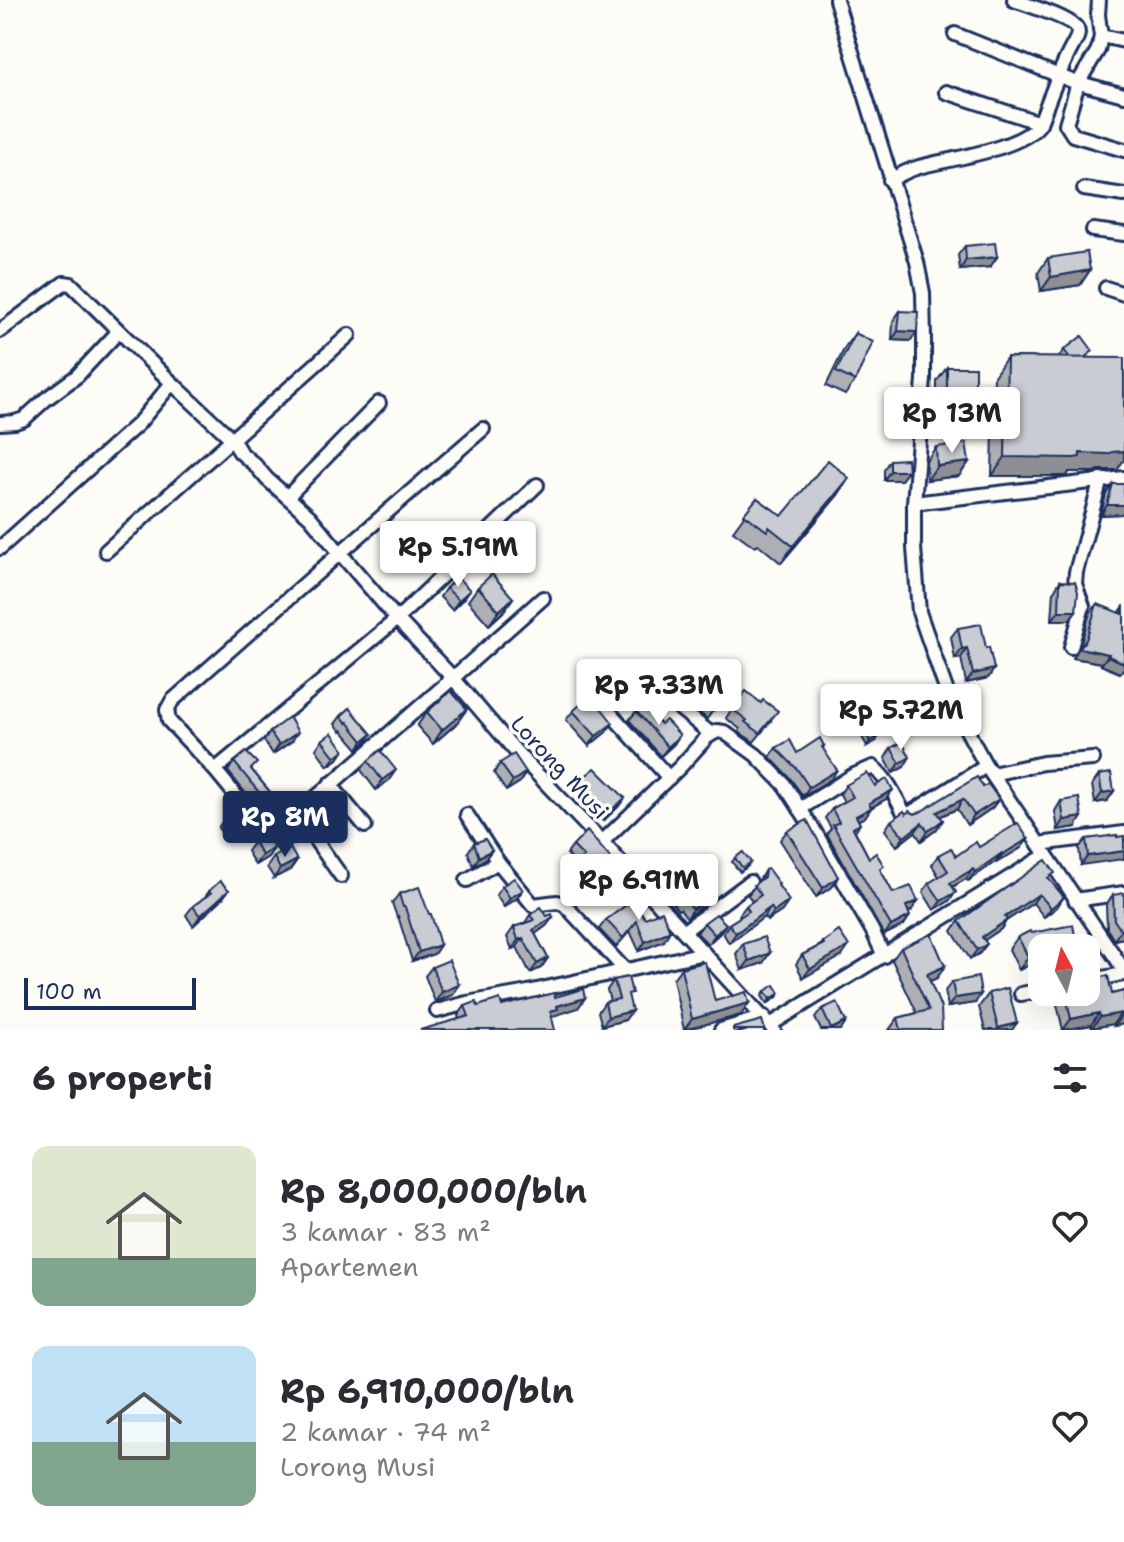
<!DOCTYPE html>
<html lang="id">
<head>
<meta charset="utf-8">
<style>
  body { margin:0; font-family:"Shantell Sans",sans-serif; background:#f7f7f7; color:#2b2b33; height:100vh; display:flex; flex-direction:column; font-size:30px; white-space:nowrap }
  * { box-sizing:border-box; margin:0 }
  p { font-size:26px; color:#7c7c81 }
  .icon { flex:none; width:44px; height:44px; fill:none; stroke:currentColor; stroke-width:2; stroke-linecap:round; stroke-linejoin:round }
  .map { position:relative; height:1030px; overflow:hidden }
  .details { display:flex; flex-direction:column; background:#fff; flex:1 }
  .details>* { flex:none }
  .needle { width:52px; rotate:353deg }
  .buttons { position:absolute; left:1028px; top:934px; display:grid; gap:16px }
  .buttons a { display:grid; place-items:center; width:72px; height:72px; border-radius:16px; background:#fff; box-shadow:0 8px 32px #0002; font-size:40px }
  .scale { position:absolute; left:24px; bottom:20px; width:172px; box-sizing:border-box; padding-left:8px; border:4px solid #1b2f5e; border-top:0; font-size:22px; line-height:28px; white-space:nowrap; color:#1b2f5e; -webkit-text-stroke:6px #fdfcf7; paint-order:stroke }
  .price { position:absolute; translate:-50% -68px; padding:0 18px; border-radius:8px; background:#fff; color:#222; font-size:26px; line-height:52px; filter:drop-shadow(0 2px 4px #0008) }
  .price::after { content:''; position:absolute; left:50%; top:48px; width:24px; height:18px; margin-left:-12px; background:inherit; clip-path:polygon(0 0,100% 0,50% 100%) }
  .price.selected { background:#1b2f5e; color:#fff }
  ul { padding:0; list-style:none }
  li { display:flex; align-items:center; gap:24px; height:200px; padding:0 32px }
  li span { display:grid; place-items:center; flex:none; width:224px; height:160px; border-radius:16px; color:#555 }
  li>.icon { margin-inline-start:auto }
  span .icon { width:96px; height:96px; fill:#fffc; stroke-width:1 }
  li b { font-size:34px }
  h2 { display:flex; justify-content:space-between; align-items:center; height:96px; padding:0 32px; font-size:34px }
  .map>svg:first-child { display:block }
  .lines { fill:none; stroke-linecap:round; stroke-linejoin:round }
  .street-casing { stroke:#1b2f5e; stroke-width:18 }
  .street { stroke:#fdfcf7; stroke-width:12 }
  .wall { fill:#adafb5; stroke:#1b2f5e; stroke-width:2 }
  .shaded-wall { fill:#8d8f94; stroke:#1b2f5e; stroke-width:2 }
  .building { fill:#c9ccd3; stroke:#1b2f5e; stroke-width:2 }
  .labels { text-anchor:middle; stroke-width:7; stroke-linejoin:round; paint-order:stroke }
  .street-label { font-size:22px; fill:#1b2f5e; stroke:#fdfcf7 }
</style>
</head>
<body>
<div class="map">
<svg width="1124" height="1030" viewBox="0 0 1124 1030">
  <rect width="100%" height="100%" fill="#fdfcf7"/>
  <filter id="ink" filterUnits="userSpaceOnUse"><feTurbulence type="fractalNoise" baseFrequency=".0125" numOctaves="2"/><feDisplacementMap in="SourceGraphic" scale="16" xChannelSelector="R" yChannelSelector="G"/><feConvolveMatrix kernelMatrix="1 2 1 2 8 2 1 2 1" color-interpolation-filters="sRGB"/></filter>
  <g filter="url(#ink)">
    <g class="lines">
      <g class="street-casing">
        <g id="street">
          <path d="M836 0 917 262 923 293 924 338V379L914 503V548L919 612 948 695 986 766 1124 970"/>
          <path d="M1099 0 1098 15 1101 36 1098 50 1078 83 1066 124 1073 135 1124 150"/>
          <path d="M955 34 1072 81 1124 95"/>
          <path d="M1101 36 1124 41"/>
          <path d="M946 92 1040 123"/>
          <path d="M890 180C899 175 909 170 919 167 948 159 1024 149 1040 123 1050 97 1059 71 1072 47 1075 41 1080 35 1077 29 1073 19 1025 4 1014 0"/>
          <path d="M1084 189 1124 195"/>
          <path d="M1093 230 1124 234"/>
          <path d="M1106 288 1124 294"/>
          <path d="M0 331 64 283 71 284 172 383"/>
          <path d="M0 423 15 422 24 419 46 399 77 376 118 332"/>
          <path d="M537 485 397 619 340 553 172 701 167 710 169 721 215 770 256 820H285L297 814 453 678 518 754 602 842 774 1030"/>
          <path d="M288 496 379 403"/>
          <path d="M914 503 1124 478"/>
          <path d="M0 548 138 424 172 383 232 439 240 452 255 465 267 479 310 517 340 553 483 429"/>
          <path d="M106 551 349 335"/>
          <path d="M1071 647 1083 606 1075 584 1076 572 1101 479"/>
          <path d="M594 695 669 778"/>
          <path d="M667 698 711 734"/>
          <path d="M215 770 397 619 453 678 543 598"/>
          <path d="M992 774 1043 763 1093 759"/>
          <path d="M330 784 365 826"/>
          <path d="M800 809 852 776 873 767C887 778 895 796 903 811L909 814 986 766"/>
          <path d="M297 814 341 876"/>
          <path d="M467 815 498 862 533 905 557 902 564 904 625 970"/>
          <path d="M602 842 680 767 707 737 717 731 724 732 756 755 784 784 815 832 872 930 884 956"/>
          <path d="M1039 844 1124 833"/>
          <path d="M467 880 498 862"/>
          <path d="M1075 900 1124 893"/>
          <path d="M684 931 750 882"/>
          <path d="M1086 981 1124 974"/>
          <path d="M1021 994 1042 990"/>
          <path d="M437 1011 467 1003 528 992 704 953"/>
          <path d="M770 1025 1046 855"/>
          <path d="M721 1030 764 1017"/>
        </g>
      </g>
      <use href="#street" class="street"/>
    </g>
    <g class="wall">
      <path d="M965 246 997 257 990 267 960 270 958 255Z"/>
      <path d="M1048 258 1090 270 1080 285 1041 291 1038 273Z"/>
      <path d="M900 311 917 332 910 341 892 340 893 321Z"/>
      <path d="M855 333V381L845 395 826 386 845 347Z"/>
      <path d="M1064 350 1088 358 1117 470H1099L1095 472H1069L1067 476H992L994 376 1007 357 1058 358Z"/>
      <path d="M947 367 965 432H937V381Z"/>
      <path d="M936 447 969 462 959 476 927 480 926 461Z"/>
      <path d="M890 460 908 471 901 480H884V469Z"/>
      <path d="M849 478 838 495 781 563 758 544 755 547 733 531 757 498 782 516Z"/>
      <path d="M1113 484 1124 505V511L1122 514 1101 515 1106 494Z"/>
      <path d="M1060 581 1069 620H1052L1054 591Z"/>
      <path d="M478 587 513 598 503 612 489 625 468 601Z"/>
      <path d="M446 588 463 599 452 610 440 597Z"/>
      <path d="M1097 604 1119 613 1124 606V668L1120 673 1101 665 1102 663 1073 658 1080 647 1090 613Z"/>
      <path d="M958 628 986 648 994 669 988 678 966 683 961 658 955 659 951 637Z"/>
      <path d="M713 685 707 693 719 702 707 719 683 699 689 690Z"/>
      <path d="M637 694 654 697 644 707 674 744 661 756 629 720 640 707 634 698Z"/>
      <path d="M350 708 366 742 358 749 342 730 341 731 335 724 341 716Z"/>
      <path d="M732 709 771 721 754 742 739 732 740 729 726 718Z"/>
      <path d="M573 711 606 732 589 746 566 720Z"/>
      <path d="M427 712 457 723 433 744 417 726Z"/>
      <path d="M270 732 292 741 273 754 264 741Z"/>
      <path d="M865 732 876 741 867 746 862 737Z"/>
      <path d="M322 740 344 750 338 759 328 766 316 749Z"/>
      <path d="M824 746 823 748 831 779 803 796 790 778 770 757 776 748 797 753Z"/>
      <path d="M891 748 904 767 893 773 885 758Z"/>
      <path d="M368 761 389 780 376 790 361 770Z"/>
      <path d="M234 762 252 770 275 798 268 808 264 811H260L228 771Z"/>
      <path d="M500 763 526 772 520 782 506 791 494 773Z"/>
      <path d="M1099 775 1114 791 1107 801 1095 803 1092 785Z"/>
      <path d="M579 781 625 798 618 807 603 821 573 791Z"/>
      <path d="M846 785 875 786 886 799 871 808 865 817 858 820 860 824 855 831 869 858 881 871 893 893 911 911 908 912 904 925 884 935 827 834 831 828 825 818 832 809 844 802 840 794Z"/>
      <path d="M983 787 999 799 992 808 967 825 957 809 940 816 943 820 936 830 921 841 915 832 897 846 885 830 891 821 920 812Z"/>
      <path d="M1061 801 1076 827 1058 830 1055 811Z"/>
      <path d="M225 818 243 823 227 838 218 828Z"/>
      <path d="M787 831 838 877 832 887 816 897 780 840Z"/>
      <path d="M1117 837 1081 865 1079 848 1086 839Z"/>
      <path d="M1028 839 1021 848 996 863 995 862 968 881 966 879 953 887 949 901 934 910 923 892 929 883 939 877 932 865 938 855 956 856 979 847Z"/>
      <path d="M254 842 274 848 268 857 255 865 247 851Z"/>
      <path d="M474 843 492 850 485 859 473 866 468 852Z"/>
      <path d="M573 846 607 870 600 875 602 877 588 893 567 874 575 863 567 854Z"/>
      <path d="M274 857 297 860 290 870 274 878 267 867Z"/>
      <path d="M735 858 748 866 740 872 732 862Z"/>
      <path d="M765 870 778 885 782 911 767 921 764 917 729 943 723 933 729 924 740 917 739 915 746 906 752 901 748 895 758 882Z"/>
      <path d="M1050 881 1057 907 1044 917 1033 903 1006 921 1001 929 984 940 980 953 970 959 952 931 959 921Z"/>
      <path d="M686 882 714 887 708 896 704 899 698 909 687 918 680 909 678 910 667 897 673 888Z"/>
      <path d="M502 886 523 890 516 899 504 907 496 895Z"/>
      <path d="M209 891 222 899 193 926 186 915 193 906 205 897Z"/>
      <path d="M399 894 429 914 440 945 434 954 412 961 398 916 397 917 392 903Z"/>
      <path d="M1113 895 1124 938 1114 940 1107 929 1106 905Z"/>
      <path d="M530 915 553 917 546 926 535 934 548 958 541 968 530 973 517 947 512 949 507 937 514 927 524 924Z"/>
      <path d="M645 918 664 941 639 951 630 931 616 947 599 929 606 920Z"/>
      <path d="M704 923 726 924 720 933 708 944 697 933Z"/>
      <path d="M1032 933 1077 947 1042 948V964L1041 959 1019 970 1009 949 1018 937Z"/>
      <path d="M823 942 842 956 803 978 796 964 802 955 821 945Z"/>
      <path d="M743 944 763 963 742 970 736 954Z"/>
      <path d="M901 948 945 966 937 978 930 981 942 1030H889L898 1018 917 1013 892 960Z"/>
      <path d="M432 967 459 985 453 995 435 1002 425 976Z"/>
      <path d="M681 968 715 1001 749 1003 741 1015 684 1030 673 979Z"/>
      <path d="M1092 978 1112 994 1124 991V1024L1114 1026 1113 1024 1092 1028 1091 1025 1063 1030 1056 1000 1062 992 1088 984Z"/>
      <path d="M614 980 629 998 625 1020 602 1026 598 1012 605 1002 610 1001 607 990Z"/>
      <path d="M952 982 975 1003 948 1007 945 991Z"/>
      <path d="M765 991 777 997 767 1004 762 996Z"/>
      <path d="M989 993 1012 1030H985L979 1007Z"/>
      <path d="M555 997 585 998 578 1008 553 1016 552 1017 459 1019 458 1016 465 1006H502Z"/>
      <path d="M822 1009 846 1022 841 1030H821L815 1018Z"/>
    </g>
    <g class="shaded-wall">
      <path d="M997 257 990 267 960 270 966 260Z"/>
      <path d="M1090 270 1080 285 1041 291 1051 277Z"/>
      <path d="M898 331 917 332 910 341 892 340Z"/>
      <path d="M947 418H975L965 432H937Z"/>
      <path d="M1124 451V460L1117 470H1099L1095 472H1069L1067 476H992L1005 457Z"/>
      <path d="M969 462 959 476 927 480 937 466Z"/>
      <path d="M890 471H908L901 480H884Z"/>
      <path d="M849 478 838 495 781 563 793 546Z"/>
      <path d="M1107 505H1124V511L1122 514 1101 515Z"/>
      <path d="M470 590 463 599 452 610 459 600Z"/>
      <path d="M513 598 503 612 489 625 499 611Z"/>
      <path d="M1059 611H1076L1069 620H1052Z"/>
      <path d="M967 648 961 658 955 659 962 649Z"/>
      <path d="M1079 648 1109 654 1102 663 1073 658Z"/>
      <path d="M1108 656 1124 663V668L1120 673 1101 665Z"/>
      <path d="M994 669 988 678 966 683 973 674Z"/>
      <path d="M467 709 457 723 433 744 442 730Z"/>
      <path d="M613 723 606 732 589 746 596 736Z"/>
      <path d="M298 732 292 741 273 754 279 745Z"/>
      <path d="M372 734 366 742 358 749 363 741Z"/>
      <path d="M680 735 674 744 661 756 668 747Z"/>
      <path d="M879 736 876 741 867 746 870 741Z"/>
      <path d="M344 750 338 759 328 766 335 757Z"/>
      <path d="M910 757 904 767 893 773 900 763Z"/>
      <path d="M396 770 389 780 376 790 382 780Z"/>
      <path d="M837 770 831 779 803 796 809 787Z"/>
      <path d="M526 772 520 782 506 791 513 781Z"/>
      <path d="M893 790 886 799 870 808H871L865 817 849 825 856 816 869 803Z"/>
      <path d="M1114 791 1107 801 1095 803 1102 793Z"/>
      <path d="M275 798 268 808 264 811H260L267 802Z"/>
      <path d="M625 798 618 807 603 821 609 812Z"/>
      <path d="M963 799 957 809 930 821 937 812Z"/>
      <path d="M999 799 992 808 967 825 974 815Z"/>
      <path d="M250 814 243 823 227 838 234 828Z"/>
      <path d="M1082 817 1076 827 1058 830 1064 820Z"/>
      <path d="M943 820 936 830 921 841 928 831Z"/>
      <path d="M922 823 915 832 897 846 904 837Z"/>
      <path d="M1028 839 1021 848 996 863 1003 854Z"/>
      <path d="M274 848 268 857 255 865 262 855Z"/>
      <path d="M492 850 485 859 473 866 479 857Z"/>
      <path d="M1124 851V859L1081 865 1088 856Z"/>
      <path d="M1002 853 995 862 968 881 975 872Z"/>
      <path d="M297 860 290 870 274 878 280 869Z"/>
      <path d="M613 861 607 870 592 881 598 873Z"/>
      <path d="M973 869 966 879 943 892 950 883Z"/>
      <path d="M838 877 832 887 816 897 823 888Z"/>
      <path d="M714 887 708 896 696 905 702 896Z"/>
      <path d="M229 890 222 899 193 926 200 916Z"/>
      <path d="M523 890 516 899 504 907 510 898Z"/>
      <path d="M956 892 949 901 934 910 941 901Z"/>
      <path d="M1039 894 1033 903 1006 921 1001 929 976 946 982 937 1005 917Z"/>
      <path d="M1064 897 1057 907 1044 917 1051 908Z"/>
      <path d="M705 900 698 909 687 918 693 909Z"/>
      <path d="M789 901 782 911 767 921 774 912Z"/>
      <path d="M918 901 911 911 899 916 906 906Z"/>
      <path d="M771 907 764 917 729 943 736 933Z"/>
      <path d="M910 916 904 925 884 935 891 926Z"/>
      <path d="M553 917 546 926 527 940 533 930Z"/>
      <path d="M726 924 720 933 708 944 715 935Z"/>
      <path d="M1124 929V938L1114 940 1121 930Z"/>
      <path d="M670 931 664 941 639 951 645 942Z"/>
      <path d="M523 938 517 947 512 949 518 940Z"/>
      <path d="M987 944 980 953 970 959 977 950Z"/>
      <path d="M440 945 434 954 412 961 419 952Z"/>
      <path d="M849 946 842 956 803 978 810 969Z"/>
      <path d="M1042 950 1041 959 1019 970 1028 957Z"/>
      <path d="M770 953 763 963 742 970 749 961Z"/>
      <path d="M548 958 541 968 530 973 537 964Z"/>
      <path d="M945 966 937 978 919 986 927 974Z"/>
      <path d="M459 985 453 995 435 1002 442 992Z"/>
      <path d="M780 993 777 997 767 1004 770 999Z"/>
      <path d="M981 994 975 1003 948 1007 955 998Z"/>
      <path d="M585 998 578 1008 553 1016 551 1019 550 1011 557 1006Z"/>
      <path d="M749 1003 741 1015 684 1030 692 1019Z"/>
      <path d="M632 1011 625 1020 602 1026 608 1017Z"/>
      <path d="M1099 1013 1091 1025 1063 1030 1071 1019Z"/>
      <path d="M1121 1013 1113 1024 1092 1028 1100 1017Z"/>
      <path d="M1124 1014V1024L1114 1026 1122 1015Z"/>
      <path d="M846 1022 841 1030H831V1029Z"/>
      <path d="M1017 1023 1012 1030H997L998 1028Z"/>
    </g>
    <g class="building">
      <path d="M995 243 997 257 966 260 965 246Z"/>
      <path d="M1087 252 1090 270 1051 277 1048 258Z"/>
      <path d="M900 311 918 312 917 332 898 331Z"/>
      <path d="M855 333 873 342 855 381 836 372Z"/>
      <path d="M1082 336 1093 351 1084 358H1070L1064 350Z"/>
      <path d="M1007 357 1124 358V451L1112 452 1108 454 1080 453V457L1074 458 1005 457Z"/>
      <rect x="947" y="367" width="28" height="51"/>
      <path d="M966 443 969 462 937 466 936 447Z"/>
      <path d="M907 459 908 471H890V460Z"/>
      <path d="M828 460 849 478 793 546 769 527 767 531 744 514 757 498 782 516Z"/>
      <path d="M1113 484H1124V505H1107Z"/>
      <path d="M492 574 513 598 499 611 478 587Z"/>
      <path d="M457 577 470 590 459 600 446 588Z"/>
      <path d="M1060 581 1075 582 1078 592 1076 611H1059Z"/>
      <path d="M1097 604 1122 614 1124 608V663L1108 656 1109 654 1079 648 1086 640Z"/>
      <path d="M981 624 986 648 989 647 994 669 973 674 967 648 962 649 958 628Z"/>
      <path d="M701 675 713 685 707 693 719 702 714 710 689 690Z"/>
      <path d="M646 687 654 697 645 704 637 694Z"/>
      <path d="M451 691 467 709 442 730 427 712Z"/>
      <path d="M746 691 761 703 763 700 778 711 760 733 745 722 747 720 732 709Z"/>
      <path d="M591 695 613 723 596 736 573 711Z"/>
      <path d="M642 705 661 724 666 720 680 735 668 747 636 711Z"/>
      <path d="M350 708 372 734 363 741 348 722 347 723 341 716Z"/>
      <path d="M289 717 298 732 279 745 270 732Z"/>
      <path d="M874 727 879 736 870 741 865 732Z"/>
      <path d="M332 733 344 750 335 757 322 740Z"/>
      <path d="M820 738 824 746 822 747 837 770 809 787 797 769 776 748 790 740 797 753Z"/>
      <path d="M902 742 910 757 900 763 891 748Z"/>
      <path d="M380 750 396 770 382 780 368 761Z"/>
      <path d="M246 752 257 763 251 769 275 798 271 802H267L234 762Z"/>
      <path d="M514 754 526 772 513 781 500 763Z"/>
      <path d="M595 768 625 798 609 812 579 781Z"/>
      <path d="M867 773 875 786 887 779 893 790 869 803 871 808 856 816 860 824 853 828 869 858 876 853 884 866 880 869 893 893 911 886 918 901 906 906 910 916 891 926 833 825 839 822 832 809 853 797 846 785Z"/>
      <path d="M1111 773 1114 791 1102 793 1099 775Z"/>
      <path d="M977 777 983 787 988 784 999 799 974 815 963 799 937 812 943 820 928 831 922 823 904 837 891 821 904 811 906 814 909 811 915 814 920 812Z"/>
      <path d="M1079 798 1082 817 1064 820 1061 801Z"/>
      <path d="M241 804 250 814 234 828 225 818Z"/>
      <path d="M807 820 838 877 823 888 787 831Z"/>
      <path d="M1018 823 1028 839 1003 854 1002 853 975 872 973 869 950 883 956 892 941 901 929 883 948 871 938 855 951 848 956 856 976 842 979 847Z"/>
      <path d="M587 831 613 861 598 873 602 877 594 885 573 865 584 857 573 846Z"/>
      <path d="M266 834 274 848 262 855 254 842Z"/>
      <path d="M1117 835V837L1124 836V851L1088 856 1086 839Z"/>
      <path d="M485 839 492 850 479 857 474 843Z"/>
      <path d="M290 848 297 860 280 869 274 857Z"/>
      <path d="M743 852 751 862 743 868 735 858Z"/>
      <path d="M1046 860 1055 873 1048 878 1064 897 1051 908 1039 894 1005 917 1007 920 982 937 987 944 977 950 959 921Z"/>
      <path d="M768 869 779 884 778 885 789 901 774 912 771 907 736 933 729 924 749 911 746 906 761 895 754 885 764 877 765 870Z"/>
      <path d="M701 870 714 887 702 896 705 900 693 909 686 900 684 902 673 888 684 880 686 882Z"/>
      <path d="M514 878 523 890 510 898 502 886Z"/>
      <path d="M220 881 229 890 200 916 193 906 211 893 209 891Z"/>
      <path d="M419 887 429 914H431L440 945 419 952 405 907H403L399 894Z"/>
      <path d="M1124 893V929L1121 930 1114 920 1113 895Z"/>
      <path d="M633 900 645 918 662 911 670 931 645 942 637 921 623 938 606 920Z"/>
      <path d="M541 907 547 916 552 914 553 917 533 930 548 958 537 964 523 938 518 940 514 927 534 920 530 915Z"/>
      <path d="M716 914 726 924 715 935 704 923Z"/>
      <path d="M1073 925 1077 947 1042 948V950L1028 957 1018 937 1030 931 1032 933Z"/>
      <path d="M839 931 849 946 810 969 802 955 824 944 823 942Z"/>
      <path d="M931 934 945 966 927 974 941 1008 942 1030H901L898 1018 929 1010 901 948Z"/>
      <path d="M764 937 770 953 749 961 743 944Z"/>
      <path d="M449 960 459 985 442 992 432 967Z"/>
      <path d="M705 962 715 1001 746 992 749 1003 692 1019 681 968Z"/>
      <path d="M1108 976 1112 994 1124 991V1014L1122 1015 1121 1013 1100 1017 1099 1013 1071 1019 1065 992H1086V984L1093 983 1092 978Z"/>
      <path d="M628 977 632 993 628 994 632 1011 608 1017 605 1002 619 999 614 980Z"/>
      <path d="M978 977 981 994 955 998 952 982Z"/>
      <path d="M775 985 780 993 770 999 765 991Z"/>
      <path d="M1008 988 1017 1023 998 1028 989 993Z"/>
      <path d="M583 989 585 998 557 1006 558 1009 550 1011 555 1030H420L469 1016 465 1006 476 1002 478 1006 500 999 502 1006 554 993 555 997Z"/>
      <path d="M837 1002 846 1022 831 1029 822 1009Z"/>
      <path d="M762 1020 765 1030H733V1028Z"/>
    </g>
  </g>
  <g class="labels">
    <g class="street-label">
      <text transform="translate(560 767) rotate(47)" y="8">Lorong Musi</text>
    </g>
  </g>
</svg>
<div class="buttons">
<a><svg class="needle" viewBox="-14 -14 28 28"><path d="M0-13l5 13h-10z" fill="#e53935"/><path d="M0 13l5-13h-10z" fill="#7c7c81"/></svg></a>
</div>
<div class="scale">100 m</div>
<b class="price" style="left:952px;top:455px">Rp 13M</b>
<b class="price" style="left:458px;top:589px">Rp 5.19M</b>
<b class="price" style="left:659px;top:727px">Rp 7.33M</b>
<b class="price" style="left:901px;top:752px">Rp 5.72M</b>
<b class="price selected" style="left:285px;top:859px">Rp 8M</b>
<b class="price" style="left:639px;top:922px">Rp 6.91M</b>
</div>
<section class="details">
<h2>6 properti<svg class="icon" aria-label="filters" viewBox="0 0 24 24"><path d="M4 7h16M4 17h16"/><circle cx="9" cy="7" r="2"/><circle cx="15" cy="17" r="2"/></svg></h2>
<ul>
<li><span style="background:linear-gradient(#dfe7d0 70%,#7fa58c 0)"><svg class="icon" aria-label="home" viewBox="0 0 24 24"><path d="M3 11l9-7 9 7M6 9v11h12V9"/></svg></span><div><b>Rp 8,000,000/bln</b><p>3 kamar · 83 m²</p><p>Apartemen</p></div><svg class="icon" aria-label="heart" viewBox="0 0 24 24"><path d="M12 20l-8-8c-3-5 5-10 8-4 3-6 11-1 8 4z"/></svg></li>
<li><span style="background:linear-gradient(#bfe0f5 60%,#7fa58c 0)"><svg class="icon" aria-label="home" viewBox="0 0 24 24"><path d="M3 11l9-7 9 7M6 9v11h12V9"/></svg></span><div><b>Rp 6,910,000/bln</b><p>2 kamar · 74 m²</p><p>Lorong Musi</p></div><svg class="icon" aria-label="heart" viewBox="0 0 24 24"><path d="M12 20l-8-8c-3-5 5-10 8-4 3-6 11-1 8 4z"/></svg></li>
</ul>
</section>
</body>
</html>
